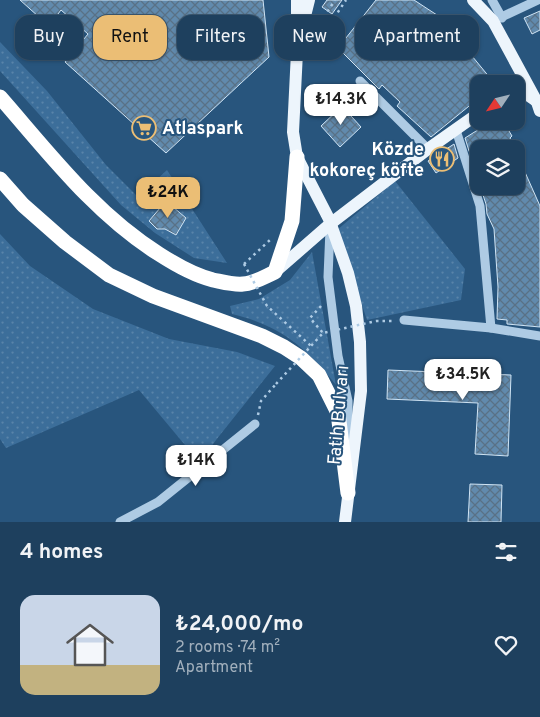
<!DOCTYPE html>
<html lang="en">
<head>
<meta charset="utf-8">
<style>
  body { margin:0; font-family:Overpass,sans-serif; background:#2b4b67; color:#f1f3f6; height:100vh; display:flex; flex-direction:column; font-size:19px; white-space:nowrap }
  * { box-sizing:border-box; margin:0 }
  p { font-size:16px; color:#a1afbc }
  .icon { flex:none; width:28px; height:28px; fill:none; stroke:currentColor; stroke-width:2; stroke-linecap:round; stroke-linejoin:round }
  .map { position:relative; height:522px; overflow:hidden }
  .details { display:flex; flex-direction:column; background:#1e405e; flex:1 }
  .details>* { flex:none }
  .banner { position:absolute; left:15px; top:15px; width:510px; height:45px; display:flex; gap:10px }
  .needle { width:32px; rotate:235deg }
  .fabs { position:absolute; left:470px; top:75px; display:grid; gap:10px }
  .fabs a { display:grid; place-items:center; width:55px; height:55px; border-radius:10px; background:#1e405e; box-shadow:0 1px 4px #0004,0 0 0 1px #3c5973; font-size:25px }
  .price { position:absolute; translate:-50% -42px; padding:0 11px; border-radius:10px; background:#fff; color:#222; font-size:16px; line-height:32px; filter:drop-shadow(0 1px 2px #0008) }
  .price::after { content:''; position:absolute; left:50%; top:30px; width:15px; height:11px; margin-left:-8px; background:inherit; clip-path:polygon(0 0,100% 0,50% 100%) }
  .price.on { background:#ebbe75; color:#111 }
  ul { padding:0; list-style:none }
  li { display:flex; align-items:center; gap:15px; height:125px; padding:0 20px }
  li span { display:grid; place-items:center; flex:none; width:140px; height:100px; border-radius:15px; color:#555 }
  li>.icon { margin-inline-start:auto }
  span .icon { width:60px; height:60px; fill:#fffc; stroke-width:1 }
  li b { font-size:21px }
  h2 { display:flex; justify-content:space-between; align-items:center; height:60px; padding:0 20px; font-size:21px }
  .chip { padding:0 18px; border-radius:15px; background:#1e405e; box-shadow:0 1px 4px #0004,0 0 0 1px #3c5973; font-size:18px; line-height:45px }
  .chip.on { background:#ebbe75; color:#111 }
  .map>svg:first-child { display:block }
  .grass { fill:url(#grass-dots) }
  .building { fill:url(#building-cross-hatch); stroke:#d0e4f4 }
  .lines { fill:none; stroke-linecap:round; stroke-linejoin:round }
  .path { stroke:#aecbe4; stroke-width:2.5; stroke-dasharray:2.5 4; stroke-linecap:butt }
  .minor { stroke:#aecbe4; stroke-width:9 }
  .major { stroke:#edf5fc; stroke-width:12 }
  .highway { stroke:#fff; stroke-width:15 }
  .path-bridge { stroke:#aecbe4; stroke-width:2.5; stroke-dasharray:2.5 4; stroke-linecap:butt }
  .labels { text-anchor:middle; stroke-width:4; stroke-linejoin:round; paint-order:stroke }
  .poi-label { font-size:18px; font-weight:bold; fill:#fff; stroke:#28557d; text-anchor:start }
  .street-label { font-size:18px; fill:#fff; stroke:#28557d }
</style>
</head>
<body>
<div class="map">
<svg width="540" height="522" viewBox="0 0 540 522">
  <defs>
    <pattern id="grass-dots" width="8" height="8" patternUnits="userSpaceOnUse" patternTransform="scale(1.25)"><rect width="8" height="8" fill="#3c6e9a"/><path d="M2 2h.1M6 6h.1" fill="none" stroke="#5984a9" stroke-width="1.8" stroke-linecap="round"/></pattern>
    <pattern id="building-cross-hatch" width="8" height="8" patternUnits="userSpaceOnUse" patternTransform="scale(1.25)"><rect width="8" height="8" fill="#618aad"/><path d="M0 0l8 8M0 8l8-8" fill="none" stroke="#597186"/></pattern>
  </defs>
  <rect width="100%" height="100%" fill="#28557d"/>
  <g class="grass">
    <path d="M0 42 47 91 106 165 138 197 167 170 227 263 194 258 155 233 121 205 0 71Z"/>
    <path d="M395 181 465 269 461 300 367 320 337 230Z"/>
    <path d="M0 234 30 266 93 309 169 339 237 352 275 366 216 440 200 463 139 390 6 448 0 439Z"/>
    <path d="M312 252 336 385C316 360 295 338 265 325 255 320 243 317 232 314L230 306 259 299 290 280Z"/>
  </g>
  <g class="building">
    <path d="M20 0H263L269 57 166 153 65 62 88 34 61 10 49 26Z"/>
    <path d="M327 0H342L332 14 322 7Z"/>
    <path d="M376 0H414L440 17 495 84H479V98L431 137 397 106 400 102 382 85 379 89 338 48Z"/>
    <path d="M540 11V30L532 34 524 18Z"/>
    <path d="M342 106 361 127 340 147 321 126Z"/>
    <path d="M492 121H503L512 136 510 138 516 149H479V168L469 151 465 138Z"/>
    <path d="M454 144 458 158 436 173 428 161Z"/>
    <path d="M516 152 540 206V327L507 324V320L497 319 498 287 494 229 487 214 486 204 480 186H516Z"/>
    <path d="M166 201 186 218 176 235 165 229H157L149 221Z"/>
    <path d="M388 370 511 375 508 456 475 454 478 403 387 399Z"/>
    <path d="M470 484 502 485 501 522H468Z"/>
  </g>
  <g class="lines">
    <g class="path">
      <path d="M317 28 335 0"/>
      <path d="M314 32 328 27 346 0"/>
      <path d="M244 264 270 240"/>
      <path d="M321 306 310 318 323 333"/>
      <path d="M376 321H395"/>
      <path d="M258 415 261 401 276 384"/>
    </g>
    <g class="minor">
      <path d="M492 0 502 18"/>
      <path d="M493 21 538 0"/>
      <path d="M360 81 428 149"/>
      <path d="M456 130 480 206 491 328"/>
      <path d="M330 229 328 277 338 356 348 401V444"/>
      <path d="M404 320 491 328 540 336"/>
      <path d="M120 522 158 502 255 424"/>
    </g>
    <g class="major">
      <path d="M297 0V52L293 132 297 157 329 219 348 273 356 306 360 342 361 391 345 522"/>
      <path d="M473 0 493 21 537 102 540 111"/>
      <path d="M303 24 309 0"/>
      <path d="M516 91 525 93 535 100"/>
      <path d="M275 272 330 224 428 149 479 113"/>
    </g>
    <g class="highway">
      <path d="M0 97C49 153 95 214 159 254 176 265 193 275 213 280 223 282 234 285 243 284 255 283 264 277 275 272L292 221 297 157"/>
      <path d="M0 179 23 205 65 242 109 275 153 296 262 336 284 347 301 358 319 375 338 413 348 493"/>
    </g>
    <g class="path-bridge">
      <path d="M244 264 267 306 311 346"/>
      <path d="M276 384 323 333 376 321"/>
    </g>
  </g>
  <defs>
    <g id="supermarket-ring" transform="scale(1.25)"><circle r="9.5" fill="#28557d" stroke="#ebbe75" stroke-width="1.5"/><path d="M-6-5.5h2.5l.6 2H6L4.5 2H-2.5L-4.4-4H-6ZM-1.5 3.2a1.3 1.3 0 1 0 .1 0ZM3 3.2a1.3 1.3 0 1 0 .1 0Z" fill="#ebbe75"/></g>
    <g id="restaurant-ring" transform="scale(1.25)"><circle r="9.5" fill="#28557d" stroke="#ebbe75" stroke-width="1.5"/><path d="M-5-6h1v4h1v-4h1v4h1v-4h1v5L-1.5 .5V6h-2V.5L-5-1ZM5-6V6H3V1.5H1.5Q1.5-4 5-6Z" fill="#ebbe75"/></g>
  </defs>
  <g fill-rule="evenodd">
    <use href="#supermarket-ring" x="144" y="128"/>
    <use href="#restaurant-ring" x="442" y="159"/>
  </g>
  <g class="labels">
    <g class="poi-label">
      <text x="162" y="134">Atlaspark</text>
      <text x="424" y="155" text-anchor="end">Közde<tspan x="424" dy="21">kokoreç köfte</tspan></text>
    </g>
    <g class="street-label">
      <text transform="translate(338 415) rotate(-85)" y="6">Fatih Bulvarı</text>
    </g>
  </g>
</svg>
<div class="fabs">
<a><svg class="needle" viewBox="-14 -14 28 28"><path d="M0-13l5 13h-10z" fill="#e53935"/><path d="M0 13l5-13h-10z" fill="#a1afbc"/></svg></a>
<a><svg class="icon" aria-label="layers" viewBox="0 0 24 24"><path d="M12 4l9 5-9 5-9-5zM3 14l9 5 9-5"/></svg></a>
</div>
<b class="price" style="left:341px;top:126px">₺14.3K</b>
<b class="price on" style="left:168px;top:219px">₺24K</b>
<b class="price" style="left:463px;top:401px">₺34.5K</b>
<b class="price" style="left:196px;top:487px">₺14K</b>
<div class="banner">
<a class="chip">Buy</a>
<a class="chip on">Rent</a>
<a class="chip">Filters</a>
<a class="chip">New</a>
<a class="chip">Apartment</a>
</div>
</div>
<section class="details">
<h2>4 homes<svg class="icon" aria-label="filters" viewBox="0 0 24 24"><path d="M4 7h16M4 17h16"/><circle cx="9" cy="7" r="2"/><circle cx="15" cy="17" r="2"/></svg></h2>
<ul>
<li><span style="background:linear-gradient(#c9d6e8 70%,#c2b280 0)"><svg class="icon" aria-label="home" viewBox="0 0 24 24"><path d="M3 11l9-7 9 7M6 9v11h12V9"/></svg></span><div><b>₺24,000/mo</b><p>2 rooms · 74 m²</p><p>Apartment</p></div><svg class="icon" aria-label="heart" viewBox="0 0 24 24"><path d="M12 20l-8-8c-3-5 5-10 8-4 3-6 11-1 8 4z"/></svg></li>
</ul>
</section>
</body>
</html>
